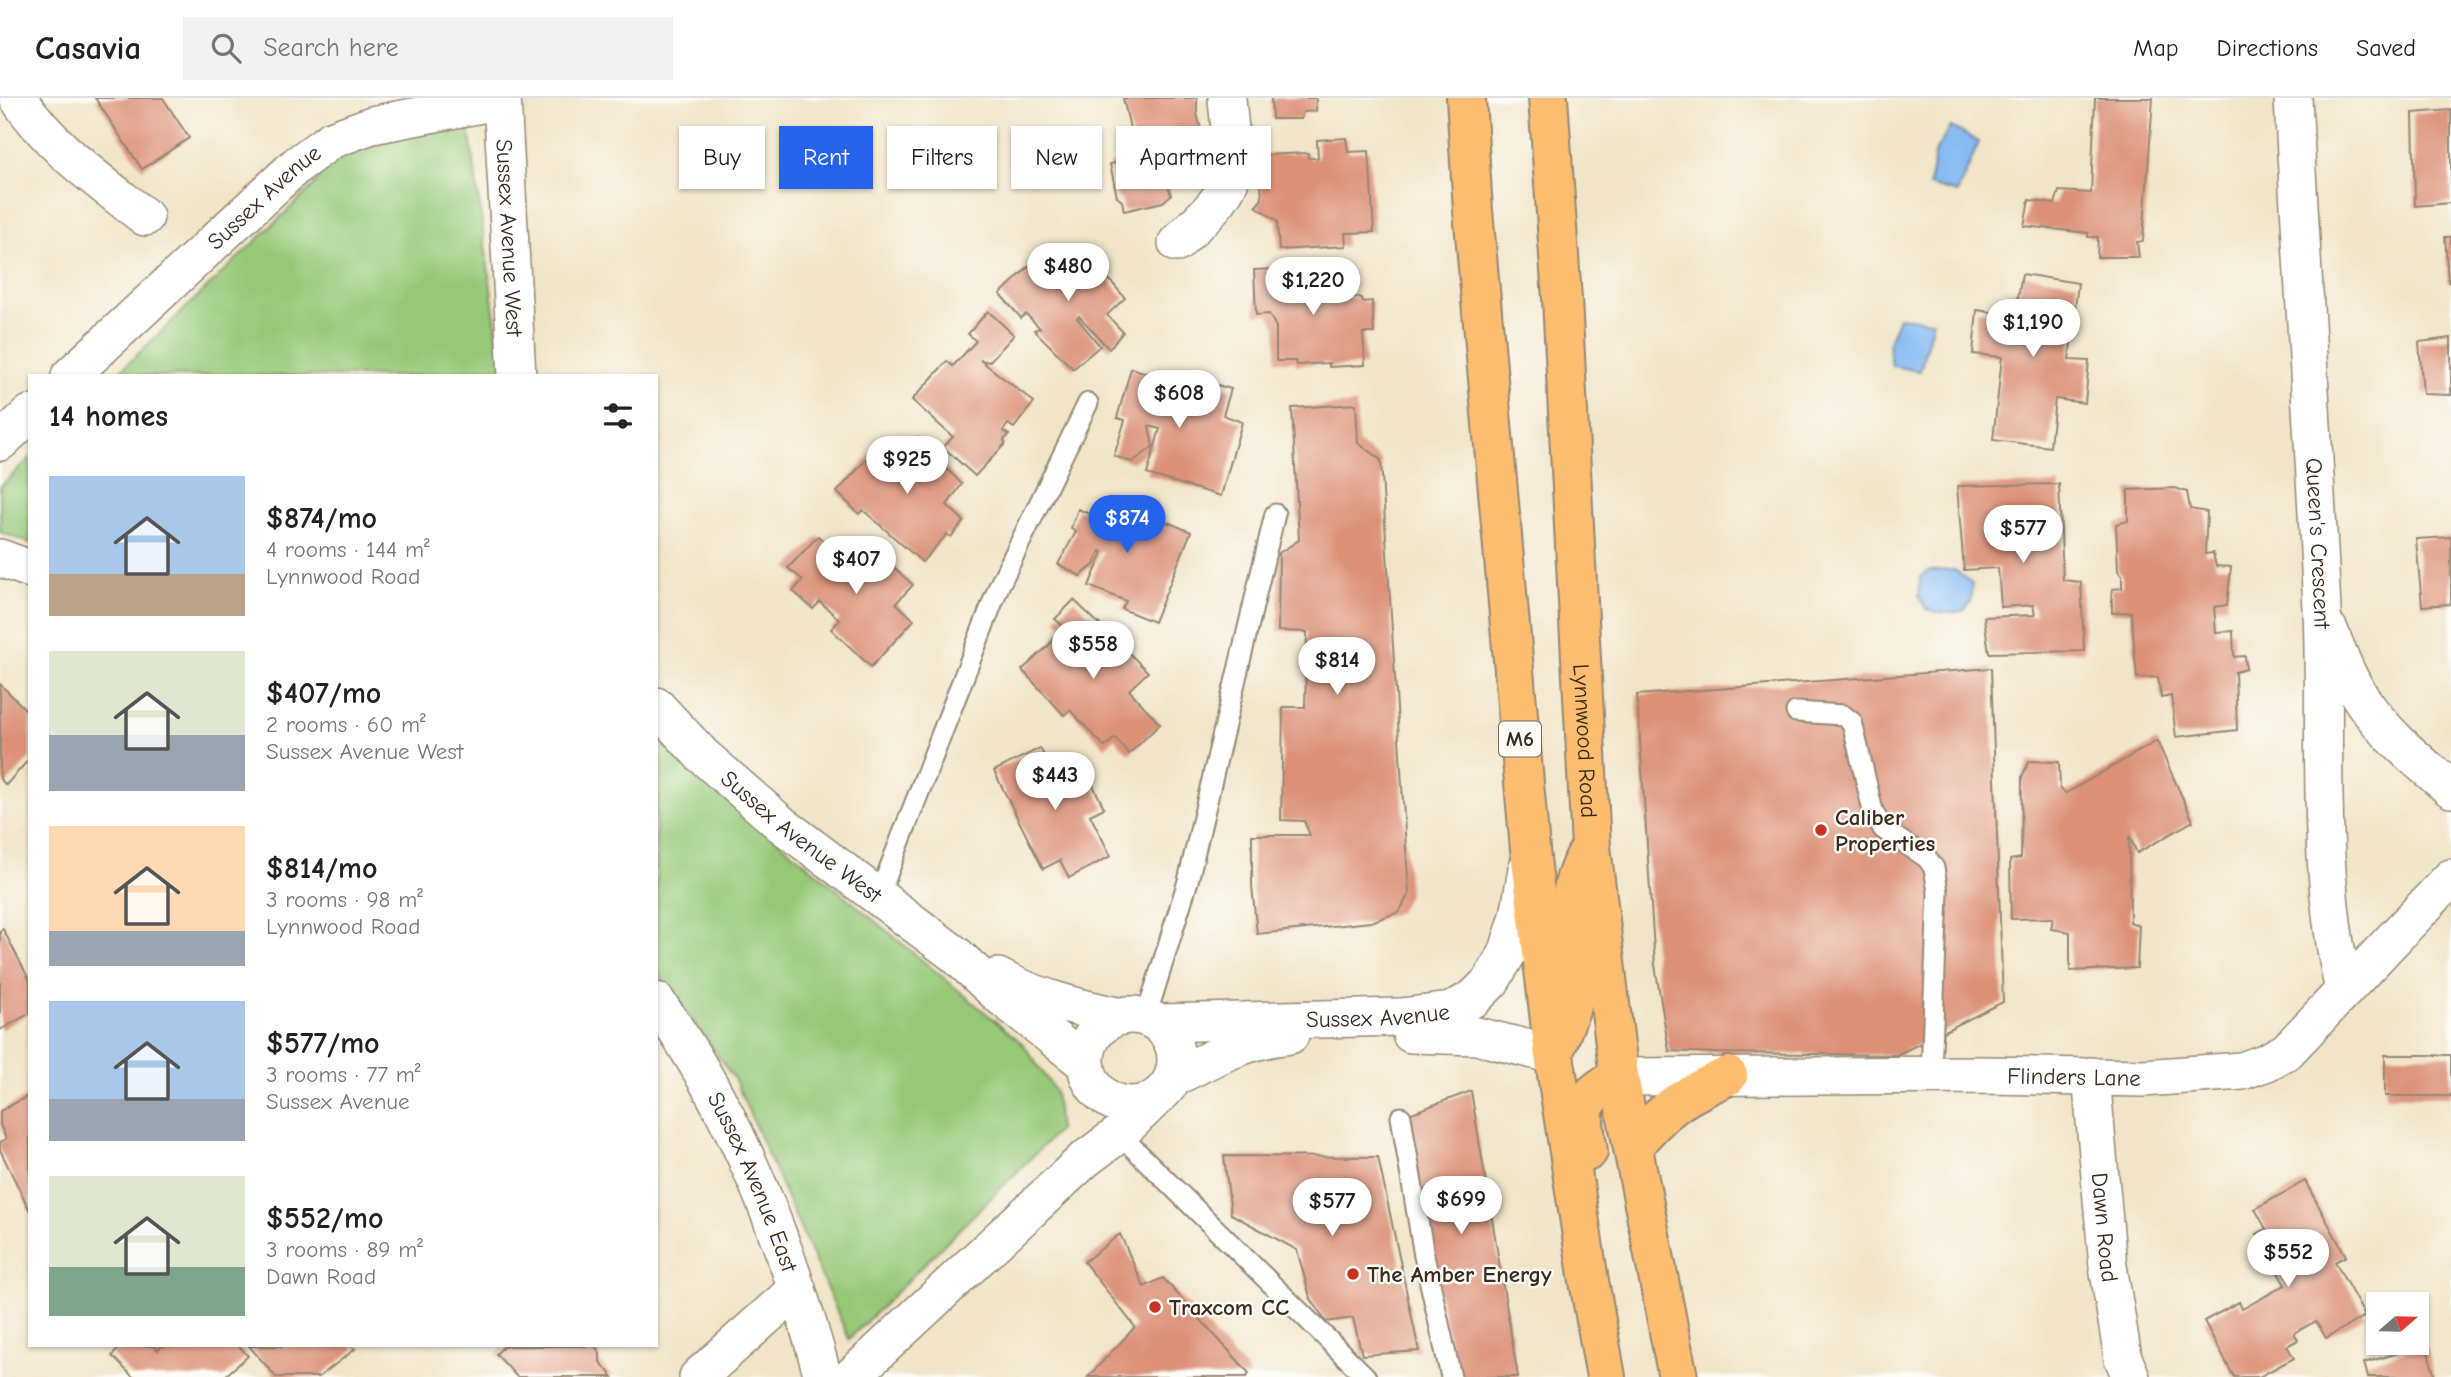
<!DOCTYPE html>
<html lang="en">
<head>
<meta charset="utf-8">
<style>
  body { margin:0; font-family:"Comic Neue",sans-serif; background:#f2f2f2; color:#222; height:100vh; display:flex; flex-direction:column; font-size:26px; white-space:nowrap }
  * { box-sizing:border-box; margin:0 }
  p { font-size:23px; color:#767676 }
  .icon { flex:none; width:38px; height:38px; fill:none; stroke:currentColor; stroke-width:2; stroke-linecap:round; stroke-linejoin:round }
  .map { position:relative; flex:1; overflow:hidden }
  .details { position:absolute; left:28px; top:276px; width:630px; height:973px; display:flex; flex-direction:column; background:#fff; border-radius:0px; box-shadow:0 2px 5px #0004 }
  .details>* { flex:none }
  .hud { position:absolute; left:679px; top:28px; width:665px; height:63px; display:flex; gap:14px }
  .needle { width:46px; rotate:70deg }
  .buttons { position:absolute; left:2366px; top:1194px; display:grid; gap:14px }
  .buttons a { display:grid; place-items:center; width:63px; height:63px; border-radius:0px; background:#fff; box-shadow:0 2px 5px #0004; font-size:35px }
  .price { position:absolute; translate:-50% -60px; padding:0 16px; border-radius:24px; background:#fff; color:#222; font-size:23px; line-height:46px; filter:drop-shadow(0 2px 4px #0008) }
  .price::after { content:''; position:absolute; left:50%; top:42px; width:21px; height:16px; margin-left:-10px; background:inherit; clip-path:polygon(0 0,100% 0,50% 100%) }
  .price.on { background:#2563eb; color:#fff }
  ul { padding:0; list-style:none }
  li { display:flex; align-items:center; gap:21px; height:175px; padding:0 21px }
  li span { display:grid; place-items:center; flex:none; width:196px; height:140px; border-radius:0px; color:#555 }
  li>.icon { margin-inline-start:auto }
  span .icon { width:84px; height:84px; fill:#fffc; stroke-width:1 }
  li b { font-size:30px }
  h2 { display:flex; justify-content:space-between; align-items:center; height:84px; padding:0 21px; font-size:30px }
  .chip { padding:0 24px; border-radius:0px; background:#fff; box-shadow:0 2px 5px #0004; font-size:24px; line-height:63px }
  .chip.on { background:#2563eb; color:#fff }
  header { display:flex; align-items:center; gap:42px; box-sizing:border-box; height:98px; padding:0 35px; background:#fff; border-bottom:2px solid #e0e0e0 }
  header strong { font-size:33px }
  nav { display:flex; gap:38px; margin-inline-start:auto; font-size:24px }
  .search { width:490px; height:63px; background:#f2f2f2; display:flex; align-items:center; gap:18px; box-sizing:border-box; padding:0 24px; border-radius:0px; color:#767676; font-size:26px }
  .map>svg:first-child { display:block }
  .green { fill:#96c878; stroke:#68794b; stroke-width:2 }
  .water { fill:#84b9f2; stroke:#607288; stroke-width:2 }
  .building { fill:#dc9177 }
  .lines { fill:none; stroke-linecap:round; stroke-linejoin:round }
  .service-casing { stroke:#968773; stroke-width:23 }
  .minor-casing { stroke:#968773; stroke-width:40 }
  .primary-casing { stroke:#968773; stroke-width:42 }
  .service { stroke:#fff; stroke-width:19 }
  .minor { stroke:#fff; stroke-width:37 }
  .primary { stroke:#fcbd6f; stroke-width:38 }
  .poi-dot { fill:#c8321e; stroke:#fdfcf7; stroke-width:2.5 }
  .labels { text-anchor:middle; stroke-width:5; stroke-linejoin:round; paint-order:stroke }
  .shield { fill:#fdfcf7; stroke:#75695f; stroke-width:2 }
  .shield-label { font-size:21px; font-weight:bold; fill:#3b2a1e }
  .street-label { font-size:23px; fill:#3b2a1e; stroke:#fdfcf7 }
  .poi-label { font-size:23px; font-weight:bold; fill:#3b2a1e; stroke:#fdfcf7; text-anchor:start }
</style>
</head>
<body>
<header>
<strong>Casavia</strong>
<div class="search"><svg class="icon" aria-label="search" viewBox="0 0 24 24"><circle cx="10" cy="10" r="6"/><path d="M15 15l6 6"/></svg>Search here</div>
<nav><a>Map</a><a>Directions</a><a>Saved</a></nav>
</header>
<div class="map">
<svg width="2451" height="1279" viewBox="0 0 2451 1279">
  <rect width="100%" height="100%" fill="#fdfcf7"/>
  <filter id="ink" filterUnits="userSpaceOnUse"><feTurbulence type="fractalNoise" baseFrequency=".0143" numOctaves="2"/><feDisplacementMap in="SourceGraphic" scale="14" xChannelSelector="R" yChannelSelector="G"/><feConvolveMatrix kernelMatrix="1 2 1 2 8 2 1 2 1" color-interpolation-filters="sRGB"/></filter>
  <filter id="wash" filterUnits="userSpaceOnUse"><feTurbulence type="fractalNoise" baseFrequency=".00686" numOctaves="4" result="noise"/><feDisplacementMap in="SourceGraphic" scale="28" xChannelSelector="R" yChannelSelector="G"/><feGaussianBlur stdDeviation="1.57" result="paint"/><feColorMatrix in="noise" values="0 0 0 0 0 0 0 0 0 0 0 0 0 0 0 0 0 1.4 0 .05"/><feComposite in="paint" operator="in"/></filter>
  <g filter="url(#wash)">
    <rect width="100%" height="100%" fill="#f1e4c8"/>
    <g class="green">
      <path d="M469 31 503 278H115L314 87 349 35Z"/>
      <path d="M30 360V445L0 434V389Z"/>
      <path d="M656 641 1023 946 1055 993 1059 1032 849 1241 735 982 656 872Z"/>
    </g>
    <g class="water">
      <path d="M1951 29 1979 44 1957 95 1929 87 1936 52Z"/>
      <path d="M1899 219 1933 223 1920 273 1892 268 1888 246Z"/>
      <path d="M1955 472 1972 486 1971 501 1965 512C1951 517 1940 515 1926 511L1919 498 1920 479 1929 473Z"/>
    </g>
    <g id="blocks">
      <g class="building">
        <path d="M95 0H163L189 40 142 71Z"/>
        <path d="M1123 0H1197V15L1208 62 1199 71 1166 79 1171 97 1163 104 1124 113 1122 103 1117 99 1110 66 1137 61Z"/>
        <path d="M1271 0H1316V13L1303 14 1301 21H1272Z"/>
        <path d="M2095 0H2153L2143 143 2137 144 2139 159H2097L2098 139H2088V135L2024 128 2029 102 2055 106 2059 93 2091 95Z"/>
        <path d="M2451 12V105L2415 108 2413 15Z"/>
        <path d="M1346 40 1348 54 1369 53 1374 134 1345 135 1346 148 1279 152 1277 123 1256 108 1262 101 1259 57 1308 55V60H1318L1317 42Z"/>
        <path d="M2445 139H2451V185L2448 184Z"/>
        <path d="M1085 148 1110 174 1108 180 1125 200 1107 217 1123 234 1109 251 1079 218 1077 220 1100 248 1073 271 1034 232 1040 230 1026 216 1021 220 1000 196 1047 151 1061 168Z"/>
        <path d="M1321 169V177L1341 176V189L1336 195 1339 201 1360 199 1363 204 1372 203 1374 235H1363L1365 267 1329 269V265L1296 267 1295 263H1276V229L1269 216 1256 217 1254 172Z"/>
        <path d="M2022 176 2078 185 2069 262 2089 263 2085 305 2055 301 2050 349 1993 342 2002 259 1973 256 1977 212 2015 218Z"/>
        <path d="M988 213 1014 237 989 264 980 262 1034 304 1014 330 1008 326 1003 333 1009 337 1004 342 1005 346 975 378 943 349 953 339 912 302 947 263 953 268 976 243 968 236Z"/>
        <path d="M2451 240V297L2423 296 2419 244Z"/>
        <path d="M1131 270 1181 286 1183 277 1231 291 1223 317 1242 324 1221 398 1147 376 1160 331 1149 328 1153 349 1132 364 1114 358 1125 322 1117 320Z"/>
        <path d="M1356 306 1358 345 1381 362 1409 796 1399 814 1371 824 1257 836 1252 788V737H1310L1304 723 1281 722 1283 609H1305L1307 534 1278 533 1279 455 1299 442 1292 310Z"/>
        <path d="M917 339 944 364V368L962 386 947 407 964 423 951 439 947 436 922 464 863 412 859 416 837 394 879 347 897 360Z"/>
        <path d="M2059 386 2063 482 2081 484 2084 553 1989 555 1984 519 2035 517 2033 507 2001 509 1998 470 1964 472 1957 388Z"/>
        <path d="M2175 390 2187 394 2190 411 2207 414 2205 456 2213 455 2216 468 2231 469 2227 507 2214 509 2216 534 2233 533 2234 559 2245 558 2246 571 2235 574 2237 632 2176 639 2171 598 2161 600 2158 579 2137 580 2131 514 2112 515V491L2122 490V478L2118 473 2116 426 2128 423V392Z"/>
        <path d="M1110 400 1191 434 1154 524 1122 511 1126 503 1089 488 1103 454 1100 453 1094 467 1080 478 1058 466 1076 434 1071 430 1078 411 1102 421Z"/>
        <path d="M818 438 846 464 865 442 913 487 896 505 914 522 871 569 831 531 840 522 820 504 813 511 793 493 803 482 788 470Z"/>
        <path d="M2451 439V506L2422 508 2416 441Z"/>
        <path d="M1074 502 1100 527V530L1120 552 1123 549 1148 574 1129 592 1160 626 1129 656 1115 640 1105 649 1070 612 1064 617 1022 572 1049 547 1063 528 1055 521Z"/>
        <path d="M1991 570 2003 904 1897 957 1715 955 1669 953 1655 867 1637 597Z"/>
        <path d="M0 586 30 616V660L6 687 0 681Z"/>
        <path d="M2157 643 2193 723 2137 755 2129 738 2130 824 2139 828 2137 870 2070 873V834L2051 831 2053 820 2011 821 2010 762 2021 760 2022 679 2029 663 2059 664 2060 691 2066 695Z"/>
        <path d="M1040 650 1050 670 1067 660 1082 691 1092 685 1104 710 1090 717 1111 758 1069 780 1060 762 1043 771 994 673Z"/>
        <path d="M3 831 30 883V915L0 932V833Z"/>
        <rect x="2385" y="957" width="66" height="41"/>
        <path d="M1471 993 1518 1279H1457L1401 1019Z"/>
        <path d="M30 997V1113L0 1052V1044L6 1041 0 1026V1013Z"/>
        <path d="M1224 1058 1378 1059 1419 1253 1362 1257 1353 1220 1326 1224 1310 1199 1297 1152 1231 1116Z"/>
        <path d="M2305 1083 2346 1158 2335 1164 2365 1218 2326 1240 2316 1223 2294 1235 2298 1242 2287 1248 2294 1260 2259 1279H2234L2204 1223 2239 1204 2242 1211 2285 1187 2257 1136 2266 1131 2255 1111Z"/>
        <path d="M1120 1136 1144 1189 1163 1180 1249 1275 1247 1279H1088L1135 1229 1084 1164Z"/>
        <path d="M2426 1247 2435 1279H2368L2364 1265Z"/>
        <path d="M121 1248H154L158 1252 162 1248H239L248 1258 224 1279H133L112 1258Z"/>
        <path d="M249 1248H351L355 1251 319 1279H276Z"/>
        <path d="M504 1248H595L600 1255V1264L613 1279H517L496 1256Z"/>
      </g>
    </g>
  </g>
  <g filter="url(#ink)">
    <use href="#blocks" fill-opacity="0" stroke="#968773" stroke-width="2"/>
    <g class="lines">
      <g class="service-casing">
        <g id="service">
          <path d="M1796 614 1843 617 1852 624 1873 713 1883 731 1927 760 1934 770 1938 794 1931 977"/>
          <path d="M878 800 999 488 1088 305"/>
          <path d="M1146 919 1188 783 1275 416"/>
          <path d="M1401 1019 1424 1158 1451 1279"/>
          <path d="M1119 1036 1366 1279"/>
        </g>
      </g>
      <g class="minor-casing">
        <g id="minor">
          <path d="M18 0C52 51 98 82 145 119"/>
          <path id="s1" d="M502 0 517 278"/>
          <path id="s2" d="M2293 0C2302 171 2314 342 2322 512 2327 640 2315 767 2344 892"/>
          <path d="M1177 145C1194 127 1221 106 1230 82 1236 65 1228 20 1227 0"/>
          <path id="s3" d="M70 278 297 67 331 42 372 27 502 2"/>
          <path d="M0 344 30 316"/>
          <path d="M0 460 30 471"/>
          <path d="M2329 532C2339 557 2349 584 2365 606 2388 639 2421 665 2451 691"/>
          <path id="s4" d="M656 608 702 657 781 726 956 857 999 897 1085 965"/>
          <path d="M998 879C1035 899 1076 909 1117 918"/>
          <path id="s5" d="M656 903C737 1015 787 1146 823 1279"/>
          <circle cx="1131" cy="962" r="45"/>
          <path id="s6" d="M1159 925 1400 919 1451 913 1474 900 1491 883 1507 856 1519 818 1527 771"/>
          <path d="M1411 936 1477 938 1554 957"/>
          <path id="s7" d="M2091 978 2108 1168 2123 1260 2131 1279"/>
          <path id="s8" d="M1619 979 1985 977 2143 980 2242 973 2267 964 2287 953 2451 780"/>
          <path d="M1173 980C1210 961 1247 941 1290 937"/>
          <path d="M698 1279 797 1191"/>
          <path d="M851 1279 1084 1062 1119 1036 1154 1002"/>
        </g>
      </g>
      <g class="primary-casing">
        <g id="primary">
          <path d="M1466 0 1473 113 1530 752 1554 957 1589 1183 1606 1279"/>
          <path id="s9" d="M1548 0 1562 201 1591 749 1619 979 1678 1279"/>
          <path d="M1558 945C1563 926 1576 904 1576 883 1576 835 1560 802 1586 757"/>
          <path d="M1633 1048C1665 1009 1683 998 1728 978"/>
          <path d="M1588 1053C1581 1009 1578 1001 1619 979"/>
        </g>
      </g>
      <use href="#service" class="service"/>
      <use href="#minor" class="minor"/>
      <use href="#primary" class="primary"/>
    </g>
  </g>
  <g class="poi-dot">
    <circle cx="1821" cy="732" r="7"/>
    <circle cx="1353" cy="1176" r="7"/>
    <circle cx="1155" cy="1209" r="7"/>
  </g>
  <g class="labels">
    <rect class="shield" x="1499" y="623.5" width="42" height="35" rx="5"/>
    <g class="shield-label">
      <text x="1520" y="648">M6</text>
    </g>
    <g class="street-label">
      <text dy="8" stroke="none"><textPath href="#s3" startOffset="264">Sussex Avenue</textPath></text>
      <text dy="8" stroke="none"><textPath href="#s1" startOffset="140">Sussex Avenue West</textPath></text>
      <text dy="8" stroke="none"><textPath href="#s2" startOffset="446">Queen's Crescent</textPath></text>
      <text dy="8" stroke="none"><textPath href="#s9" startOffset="644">Lynnwood Road</textPath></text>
      <text dy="8" stroke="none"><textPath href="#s4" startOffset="196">Sussex Avenue West</textPath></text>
      <text dy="8" stroke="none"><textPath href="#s6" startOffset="219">Sussex Avenue</textPath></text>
      <text dy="8" stroke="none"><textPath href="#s8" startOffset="455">Flinders Lane</textPath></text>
      <text dy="8" stroke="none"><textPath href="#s5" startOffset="206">Sussex Avenue East</textPath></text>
      <text dy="8" stroke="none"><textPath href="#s7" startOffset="152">Dawn Road</textPath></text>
    </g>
    <g class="poi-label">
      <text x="1835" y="727">Caliber<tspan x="1835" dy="26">Properties</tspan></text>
      <text x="1367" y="1184">The Amber Energy</text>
      <text x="1169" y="1217">Traxcom CC</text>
    </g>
  </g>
</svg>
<div class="buttons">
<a><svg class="needle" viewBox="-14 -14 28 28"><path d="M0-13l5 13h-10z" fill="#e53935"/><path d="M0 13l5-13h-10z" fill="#767676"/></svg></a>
</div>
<b class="price" style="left:1068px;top:205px">$480</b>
<b class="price" style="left:1313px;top:219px">$1,220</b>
<b class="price" style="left:2033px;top:261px">$1,190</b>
<b class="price" style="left:1179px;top:332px">$608</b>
<b class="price" style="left:907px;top:398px">$925</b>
<b class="price on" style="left:1127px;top:457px">$874</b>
<b class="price" style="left:2023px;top:467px">$577</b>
<b class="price" style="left:856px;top:498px">$407</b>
<b class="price" style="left:1093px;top:583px">$558</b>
<b class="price" style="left:1337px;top:599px">$814</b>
<b class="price" style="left:1055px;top:714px">$443</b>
<b class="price" style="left:1461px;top:1138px">$699</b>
<b class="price" style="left:1332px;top:1140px">$577</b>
<b class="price" style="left:2288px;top:1191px">$552</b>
<div class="hud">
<a class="chip">Buy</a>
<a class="chip on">Rent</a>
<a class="chip">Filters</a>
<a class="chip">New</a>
<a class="chip">Apartment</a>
</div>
<section class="details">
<h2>14 homes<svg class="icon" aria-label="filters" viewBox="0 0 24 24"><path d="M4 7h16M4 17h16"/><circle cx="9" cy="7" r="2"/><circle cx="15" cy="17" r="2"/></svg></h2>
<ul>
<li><span style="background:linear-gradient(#a9c7e8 70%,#b9a48a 0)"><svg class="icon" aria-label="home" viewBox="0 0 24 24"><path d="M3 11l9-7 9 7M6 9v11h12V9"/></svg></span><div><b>$874/mo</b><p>4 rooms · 144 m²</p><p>Lynnwood Road</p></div></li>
<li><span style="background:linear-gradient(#dfe7d0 60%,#9aa5b1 0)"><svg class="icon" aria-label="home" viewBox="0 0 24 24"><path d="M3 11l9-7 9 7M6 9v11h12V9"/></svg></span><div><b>$407/mo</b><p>2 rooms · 60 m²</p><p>Sussex Avenue West</p></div></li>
<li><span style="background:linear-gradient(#ffd9b3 75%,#9aa5b1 0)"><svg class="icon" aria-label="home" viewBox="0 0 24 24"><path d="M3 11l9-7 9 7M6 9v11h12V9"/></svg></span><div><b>$814/mo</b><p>3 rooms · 98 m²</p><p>Lynnwood Road</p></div></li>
<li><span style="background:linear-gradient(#a9c7e8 70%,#9aa5b1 0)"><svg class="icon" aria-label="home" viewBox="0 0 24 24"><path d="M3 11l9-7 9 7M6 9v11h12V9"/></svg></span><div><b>$577/mo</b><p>3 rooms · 77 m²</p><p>Sussex Avenue</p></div></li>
<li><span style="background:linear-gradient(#dfe7d0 65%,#7fa58c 0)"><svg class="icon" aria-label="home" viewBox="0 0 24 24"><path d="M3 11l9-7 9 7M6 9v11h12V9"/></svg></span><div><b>$552/mo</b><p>3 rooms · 89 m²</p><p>Dawn Road</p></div></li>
</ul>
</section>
</div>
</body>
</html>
